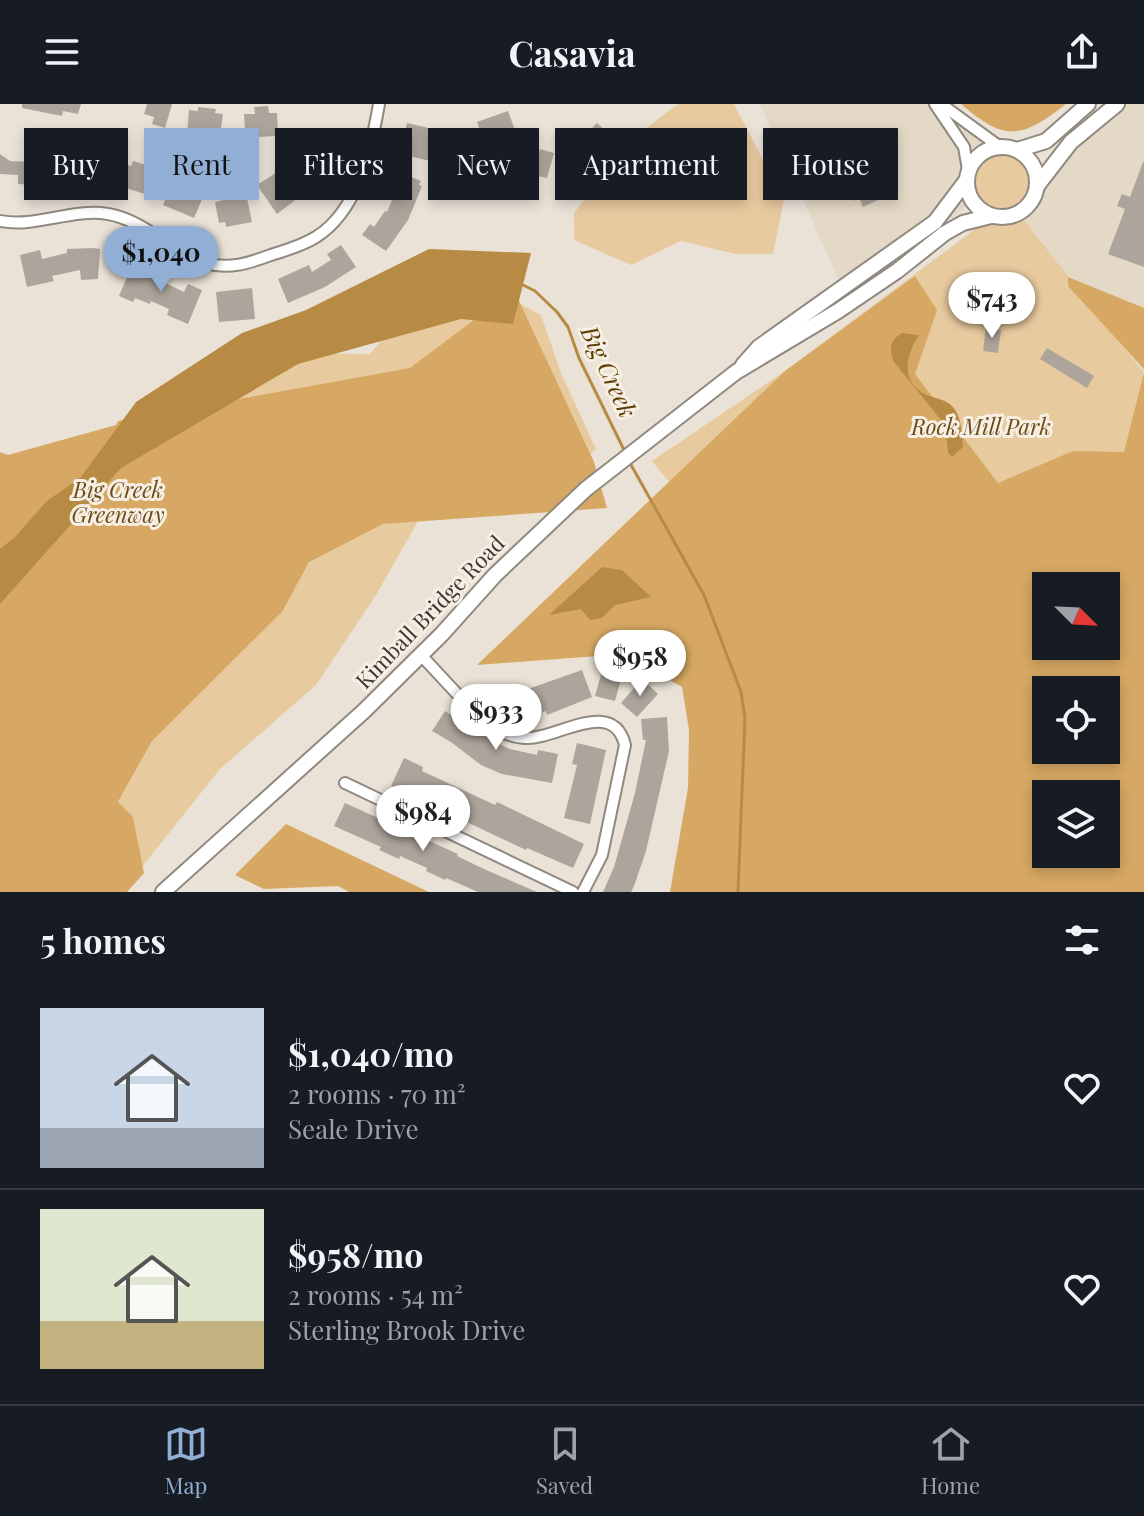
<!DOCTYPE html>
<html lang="en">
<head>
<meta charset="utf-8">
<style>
  body { margin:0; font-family:"Playfair Display",serif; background:#242831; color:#f1f3f6; height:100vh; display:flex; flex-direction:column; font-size:30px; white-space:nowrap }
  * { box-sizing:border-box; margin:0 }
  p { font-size:26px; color:#9ea1a6 }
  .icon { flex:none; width:44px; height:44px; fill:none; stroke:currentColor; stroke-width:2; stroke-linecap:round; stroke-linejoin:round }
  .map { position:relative; height:788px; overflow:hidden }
  .side { display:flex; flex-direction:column; background:#171b24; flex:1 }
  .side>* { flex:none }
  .guide { position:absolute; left:24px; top:24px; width:1096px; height:72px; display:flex; gap:16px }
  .needle { width:52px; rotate:114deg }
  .buttons { position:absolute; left:1032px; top:468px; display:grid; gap:16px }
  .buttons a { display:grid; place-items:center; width:88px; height:88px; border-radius:0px; background:#171b24; box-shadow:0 4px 12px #0003; font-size:40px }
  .price { position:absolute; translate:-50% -68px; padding:0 18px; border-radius:28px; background:#fff; color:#222; font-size:26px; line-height:52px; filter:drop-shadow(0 2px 4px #0008) }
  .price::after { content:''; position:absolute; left:50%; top:48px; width:24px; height:18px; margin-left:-12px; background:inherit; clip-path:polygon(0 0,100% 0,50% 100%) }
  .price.on { background:#91afd5; color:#111 }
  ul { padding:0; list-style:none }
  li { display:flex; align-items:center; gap:24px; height:200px; padding:0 40px }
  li+li { border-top:2px solid #363941 }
  li span { display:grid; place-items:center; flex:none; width:224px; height:160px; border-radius:0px; color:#555 }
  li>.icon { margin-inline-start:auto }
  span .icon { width:96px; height:96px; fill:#fffc; stroke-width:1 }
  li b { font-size:34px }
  h2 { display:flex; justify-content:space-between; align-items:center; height:96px; padding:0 40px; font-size:34px }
  .chip { padding:0 28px; border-radius:0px; background:#171b24; box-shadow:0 4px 12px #0003; font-size:28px; line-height:72px }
  .chip.on { background:#91afd5; color:#111 }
  header { display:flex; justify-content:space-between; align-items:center; height:104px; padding:0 40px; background:#171b24; font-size:36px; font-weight:700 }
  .menu { display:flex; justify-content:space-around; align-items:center; height:112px; border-top:2px solid #363941; background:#171b24; font-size:22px; color:#9ea1a6 }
  .menu a { display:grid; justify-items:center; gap:4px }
  .menu .on { color:#91afd5 }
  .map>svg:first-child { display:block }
  .built { fill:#e4d8c6 }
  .green { fill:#e8ca9f }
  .forest { fill:#d7a863; fill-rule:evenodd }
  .water { fill:#b88b44 }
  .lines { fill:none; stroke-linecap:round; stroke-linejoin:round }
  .stream { stroke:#b88b44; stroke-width:3 }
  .building { fill:#ada59b }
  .minor-casing { stroke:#90897f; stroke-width:14 }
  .tertiary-casing { stroke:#90897f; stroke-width:18 }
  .minor { stroke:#fff; stroke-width:10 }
  .tertiary { stroke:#fff; stroke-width:14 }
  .labels { text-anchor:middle; stroke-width:6; stroke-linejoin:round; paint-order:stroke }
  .park-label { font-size:22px; font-style:italic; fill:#6c4c17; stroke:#f7efe4 }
  .street-label { font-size:22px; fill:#3c3834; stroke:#f7efe4 }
  .water-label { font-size:24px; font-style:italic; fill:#5e3f04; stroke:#f7efe4 }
</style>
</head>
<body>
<header><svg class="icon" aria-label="menu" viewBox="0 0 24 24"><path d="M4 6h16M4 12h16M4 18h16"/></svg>Casavia<svg class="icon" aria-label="share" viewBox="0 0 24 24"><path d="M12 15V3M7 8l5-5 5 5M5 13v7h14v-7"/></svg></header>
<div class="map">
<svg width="1144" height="788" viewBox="0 0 1144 788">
  <rect width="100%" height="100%" fill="#eae2d7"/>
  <path class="built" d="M760 0H950L1023 67 1034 74 1036 89 1067 53 1126 0H1144V269L995 78 909 149 846 192Z"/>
  <g class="green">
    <path d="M678 0H734L784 96 773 150H736L681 137 631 161 574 136V109L629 37Z"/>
    <path d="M1000 51C1039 51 1037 81 1014 103L1144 269V454L723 444 652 357 785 267 998 108C955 100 966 59 1000 51Z"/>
    <path d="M494 186 541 211 561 269 596 345 567 371 434 389 376 491 316 581 220 665 122 788 84 761 152 637 282 508 0 392 273 249 370 250 411 201Z"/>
  </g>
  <g class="forest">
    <path d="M961 0H1066C1021 35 1005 38 961 0Z"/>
    <path d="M915 172 937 206 915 270 998 379 1073 347 1124 348 1144 269V788H670L688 684 689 626 682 583 624 550 477 561 785 267ZM1046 482H1106V542H1046ZM1046 586H1106V646H1046ZM1046 690H1106V750H1046Z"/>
    <path d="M1068 173 1144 204V265L1068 182Z"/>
    <path d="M514 186 594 358 607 404 383 420 309 458 282 508 152 637 118 698 133 713 144 769 127 788H0V348L8 351 116 321 118 317 410 264Z"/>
    <path d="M286 720 429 788H349L338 782 264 785 235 771Z"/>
  </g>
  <g class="water">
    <path d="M429 145 531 149 513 220 461 215 298 260 121 364 0 500V445L14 434 47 397 81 373 136 298 242 229 306 206Z"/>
    <path d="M902 229 919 231C906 251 899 278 927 291 934 294 944 295 951 301 962 311 962 330 963 343L952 353 948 349 945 321 894 258C889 246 889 237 902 229Z"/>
    <path d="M602 463 622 466 651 493 615 501 602 514 590 516 581 505 549 511Z"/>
  </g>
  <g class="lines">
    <g class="stream">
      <path d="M523 181 535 187 557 208 568 223 579 254 625 348"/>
      <path d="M630 359 704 491 741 588 745 613 738 788"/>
    </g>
  </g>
  <g class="building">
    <path d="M22 0H81L78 10 63 7 62 12 22 4Z"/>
    <path d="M147 0H172L165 24 152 20 154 13 144 10Z"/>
    <path d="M268 2 269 9H277L278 32 257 33V40H246L244 10H255L254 3Z"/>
    <path d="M198 3 216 5 215 9 223 10 220 33 187 29 189 6 198 7Z"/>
    <path d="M508 7 519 37 488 48 477 18Z"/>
    <path d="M407 19 437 26 430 57 404 51 408 33 404 32Z"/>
    <path d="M597 19 612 33 586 60 571 46Z"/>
    <path d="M325 33 341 40 328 71 304 59 316 34 323 38Z"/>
    <path d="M870 35 879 54 889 50 896 65 886 69 895 88 863 103 859 94 853 97 837 63 842 61 837 51Z"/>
    <path d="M540 45 554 49 547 74 516 67 521 47 538 51Z"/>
    <path d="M0 50 10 57 57 59H71V55H95V80L55 82 18 80V71L0 70Z"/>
    <path d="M133 57 153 63 145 90 116 81 122 59 131 62Z"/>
    <path d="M1143 58H1144V163L1108 150 1125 105 1117 102 1122 90 1130 93Z"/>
    <path d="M279 67 287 78 290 75 302 91 277 110 257 81Z"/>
    <path d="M398 68 421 77 419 81 422 82 408 116 386 147 362 131 370 120 374 123 385 107 387 108 398 82 393 80Z"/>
    <path d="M172 80 203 93 194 114 163 101Z"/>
    <path d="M237 93 238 96 247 94 252 118 226 123 225 118 219 119 215 98Z"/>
    <path d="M341 141 356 163 325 183 288 199 278 175 309 161 312 168 331 156 327 150Z"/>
    <path d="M93 144 100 145 98 175 81 176 80 166 52 172 54 177 27 183 20 151 40 146 42 155 67 149V145Z"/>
    <path d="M133 159 144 164 142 168 184 188 188 180 202 186 188 220 167 211 169 205 151 197 150 200 135 194 133 198 119 192Z"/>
    <path d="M252 184 255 215 219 218 216 188Z"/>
    <path d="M986 224 1001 226 998 249 983 247Z"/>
    <path d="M1047 244 1094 272 1087 284 1040 255Z"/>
    <path d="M582 566 592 593 547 611 546 607 520 616 511 591Z"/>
    <path d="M602 567 622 572 615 597 595 592Z"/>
    <path d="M642 575 658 590 637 613 621 599Z"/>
    <path d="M445 607 467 621 468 619 490 636 510 645 537 651 538 646 558 650 552 679 502 670 481 661 451 638 432 627Z"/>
    <path d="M667 613 669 647 646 747 634 782 631 788H603L614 763 635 689 646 636H643L641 615Z"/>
    <path d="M577 639 606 646 590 720 564 714 577 661 572 660Z"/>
    <path d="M404 654 423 663 422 667 495 701 497 698 584 740 573 764 527 744 526 746 391 682Z"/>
    <path d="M345 699 458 750 457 752 484 765 537 788H478L446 774 445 776 426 767 427 764 400 752 399 755 379 746 381 743 334 722Z"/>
  </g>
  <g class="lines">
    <g class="minor-casing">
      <g id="minor">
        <path d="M935 0 964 43 968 66"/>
        <path d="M941 0 1000 43"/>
        <path d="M0 117C36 124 72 104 108 110 144 116 172 148 206 159 229 166 249 159 271 151 286 146 302 142 316 133 358 107 371 46 379 0"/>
        <path d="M420 550 485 620C497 626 512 634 526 634 555 636 613 592 625 641L602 751 583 788"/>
        <path d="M345 679 573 788"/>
      </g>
    </g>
    <g class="tertiary-casing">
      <g id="tertiary">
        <circle cx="1002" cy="78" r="35"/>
        <path d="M1017 46 1046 37 1088 0"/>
        <path d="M1037 82 1071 38 1117 0"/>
        <path d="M743 261 759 243 935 118 966 77"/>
        <path d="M163 788 364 607 442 530 495 471 586 385 736 268 838 207 897 167 945 129 963 119 991 112"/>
      </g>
    </g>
    <use href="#minor" class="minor"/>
    <use href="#tertiary" class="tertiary"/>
  </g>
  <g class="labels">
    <g class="park-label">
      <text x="981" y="331">Rock Mill Park</text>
      <text x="118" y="394">Big Creek<tspan x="118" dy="25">Greenway</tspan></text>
    </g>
    <g class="street-label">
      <text transform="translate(430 508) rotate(-46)" y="8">Kimball Bridge Road</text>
    </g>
    <g class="water-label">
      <text transform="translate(608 268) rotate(65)" y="8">Big Creek</text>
    </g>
  </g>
</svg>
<div class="buttons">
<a><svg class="needle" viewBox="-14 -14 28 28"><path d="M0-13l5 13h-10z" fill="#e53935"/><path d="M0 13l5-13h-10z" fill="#9ea1a6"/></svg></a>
<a><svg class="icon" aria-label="locate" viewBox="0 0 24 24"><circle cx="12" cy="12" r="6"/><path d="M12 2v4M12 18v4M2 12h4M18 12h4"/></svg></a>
<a><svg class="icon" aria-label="layers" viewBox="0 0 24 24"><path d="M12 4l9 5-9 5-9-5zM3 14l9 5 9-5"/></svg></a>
</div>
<b class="price on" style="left:161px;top:190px">$1,040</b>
<b class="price" style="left:992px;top:236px">$743</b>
<b class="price" style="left:640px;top:594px">$958</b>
<b class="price" style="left:496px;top:648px">$933</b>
<b class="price" style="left:423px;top:749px">$984</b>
<div class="guide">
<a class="chip">Buy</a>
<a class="chip on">Rent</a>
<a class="chip">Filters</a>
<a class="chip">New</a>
<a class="chip">Apartment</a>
<a class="chip">House</a>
</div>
</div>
<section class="side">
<h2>5 homes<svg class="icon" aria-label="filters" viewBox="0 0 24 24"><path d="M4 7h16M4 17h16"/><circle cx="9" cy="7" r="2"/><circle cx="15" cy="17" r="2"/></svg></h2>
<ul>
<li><span style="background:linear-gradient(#c9d6e8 75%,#9aa5b1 0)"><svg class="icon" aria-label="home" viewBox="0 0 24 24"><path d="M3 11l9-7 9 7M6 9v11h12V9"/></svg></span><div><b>$1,040/mo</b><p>2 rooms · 70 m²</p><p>Seale Drive</p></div><svg class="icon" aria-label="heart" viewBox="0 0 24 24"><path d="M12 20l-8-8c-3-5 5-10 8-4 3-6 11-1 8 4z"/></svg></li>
<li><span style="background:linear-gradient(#dfe7d0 70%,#c2b280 0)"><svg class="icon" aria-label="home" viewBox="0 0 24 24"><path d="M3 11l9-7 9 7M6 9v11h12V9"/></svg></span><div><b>$958/mo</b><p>2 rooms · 54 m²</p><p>Sterling Brook Drive</p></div><svg class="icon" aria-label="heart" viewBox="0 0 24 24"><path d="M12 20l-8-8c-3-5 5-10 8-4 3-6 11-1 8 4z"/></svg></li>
</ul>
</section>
<nav class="menu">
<a class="on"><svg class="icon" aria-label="map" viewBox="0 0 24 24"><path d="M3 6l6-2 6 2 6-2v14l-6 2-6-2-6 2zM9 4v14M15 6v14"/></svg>Map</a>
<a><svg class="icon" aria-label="saved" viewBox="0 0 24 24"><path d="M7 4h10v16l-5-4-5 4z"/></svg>Saved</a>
<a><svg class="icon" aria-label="home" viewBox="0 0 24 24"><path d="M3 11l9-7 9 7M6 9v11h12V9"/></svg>Home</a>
</nav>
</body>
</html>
